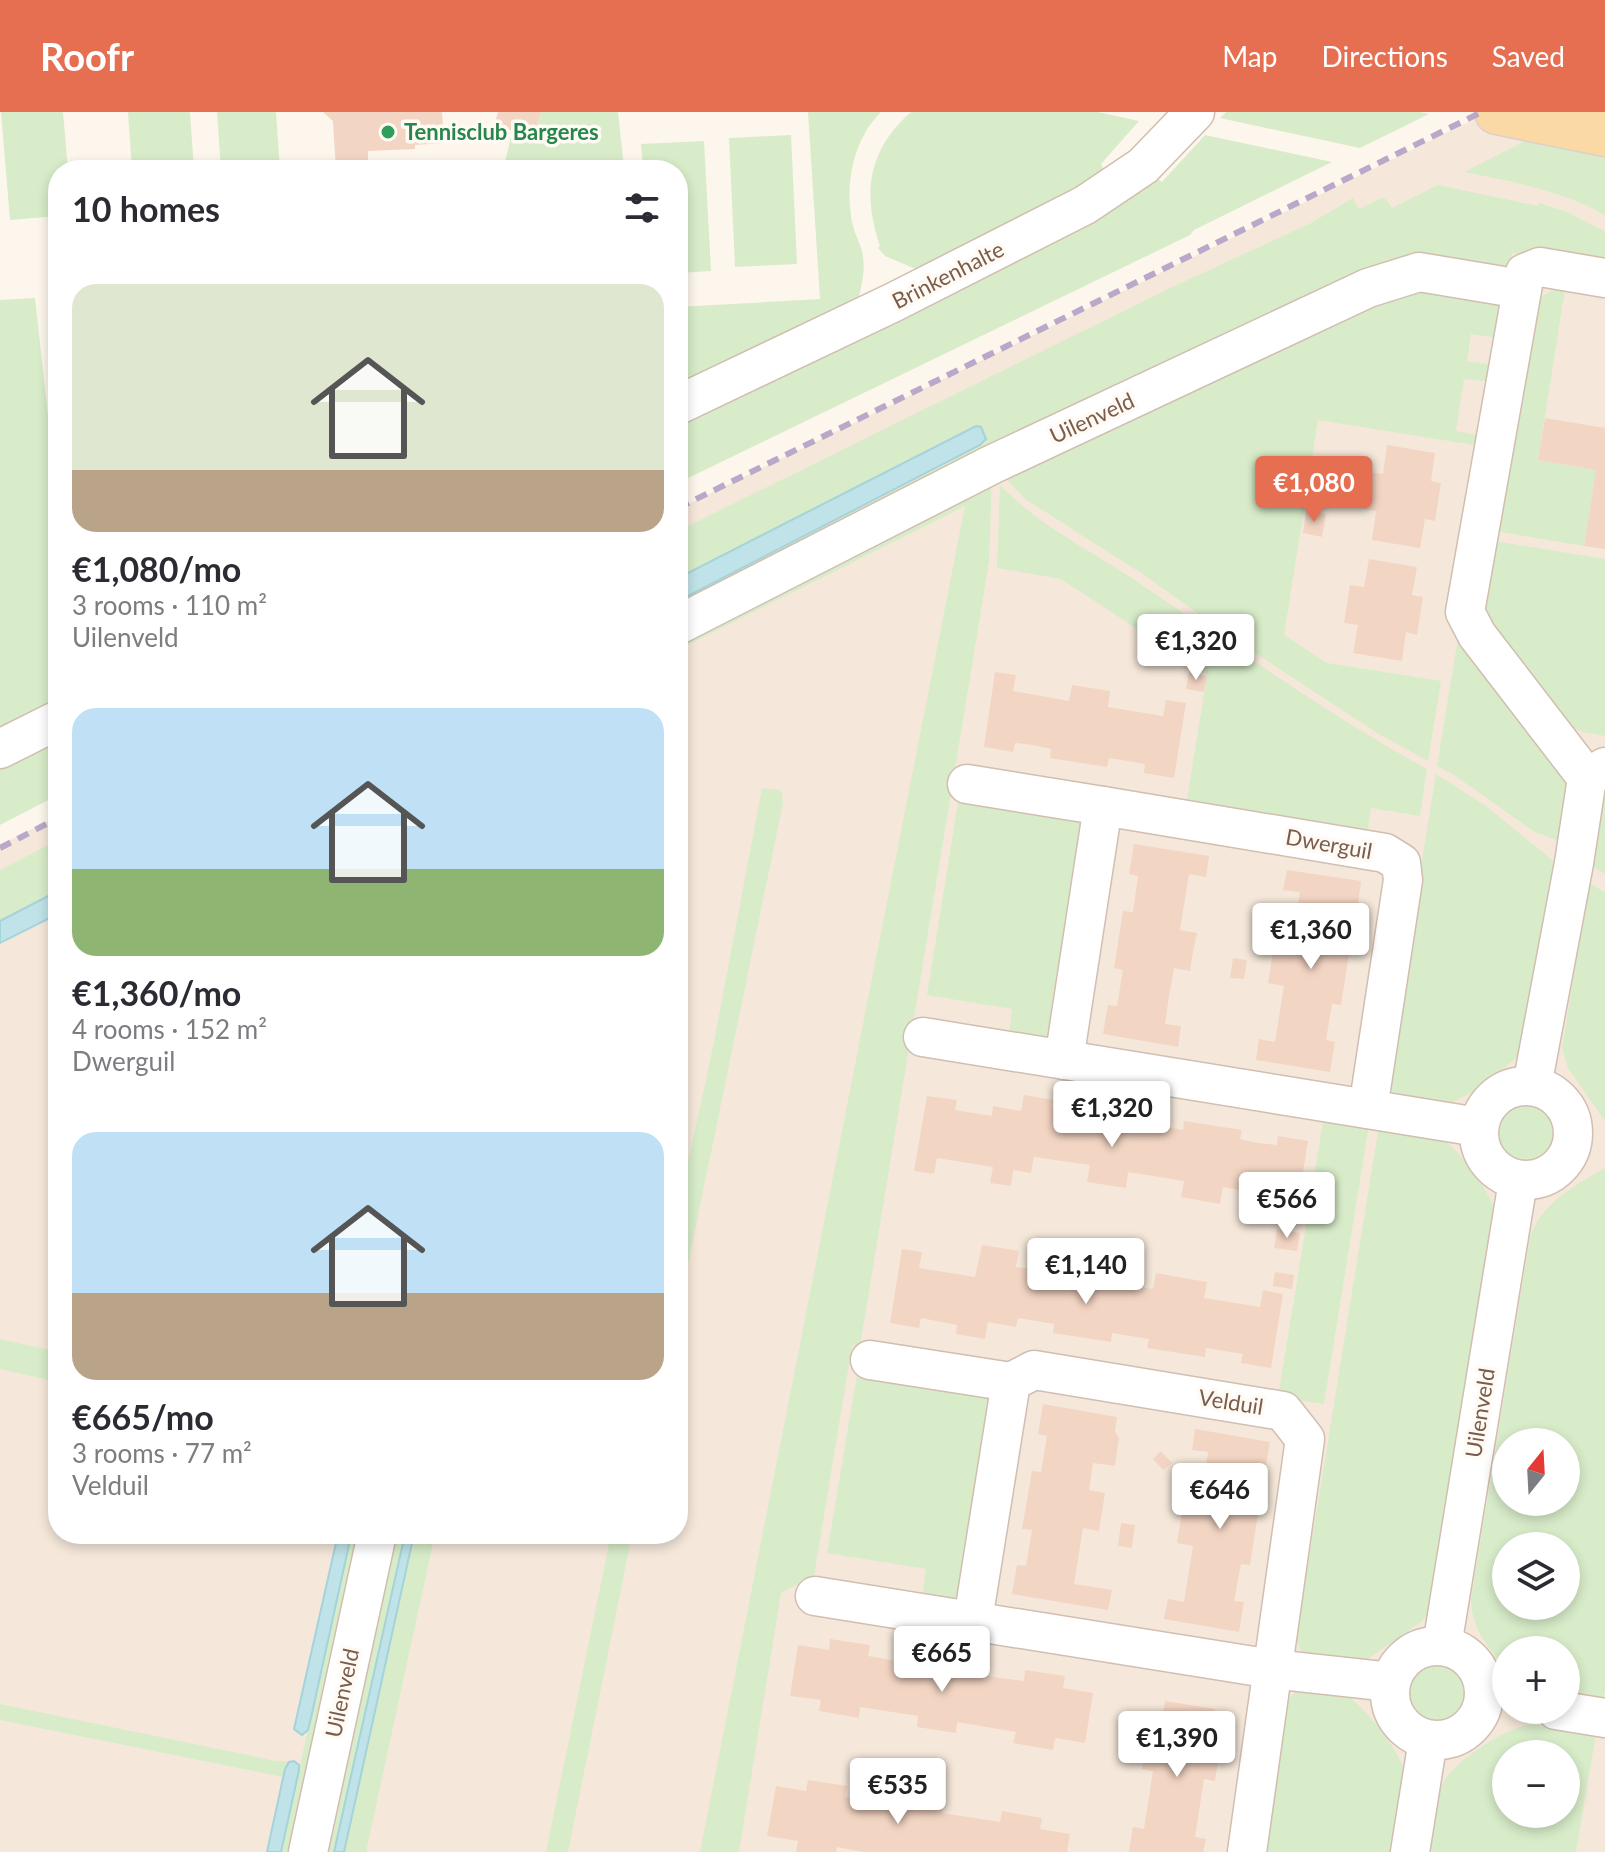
<!DOCTYPE html>
<html lang="en">
<head>
<meta charset="utf-8">
<style>
  body { margin:0; font-family:Lato,sans-serif; background:#f2f2f3; color:#2b2b33; height:100vh; display:flex; flex-direction:column; font-size:30px; white-space:nowrap }
  * { box-sizing:border-box; margin:0 }
  p { font-size:26px; color:#7c7c81 }
  .icon { flex:none; width:44px; height:44px; fill:none; stroke:currentColor; stroke-width:2; stroke-linecap:round; stroke-linejoin:round }
  .map { position:relative; flex:1; overflow:hidden }
  .sheet { position:absolute; left:48px; top:48px; width:640px; height:1384px; display:flex; flex-direction:column; background:#fff; border-radius:32px; box-shadow:0 4px 12px #0003 }
  .sheet>* { flex:none }
  .needle { width:52px; rotate:18deg }
  .tools { position:absolute; left:1492px; top:1316px; display:grid; gap:16px }
  .tools a { display:grid; place-items:center; width:88px; height:88px; border-radius:50%; background:#fff; box-shadow:0 4px 12px #0003; font-size:40px }
  .price { position:absolute; translate:-50% -68px; padding:0 18px; border-radius:8px; background:#fff; color:#222; font-size:26px; line-height:52px; filter:drop-shadow(0 2px 4px #0008) }
  .price::after { content:''; position:absolute; left:50%; top:48px; width:24px; height:18px; margin-left:-12px; background:inherit; clip-path:polygon(0 0,100% 0,50% 100%) }
  .price.current { background:#e76f51; color:#fff }
  ul { padding:0; list-style:none }
  li { display:grid; align-content:center; gap:16px; height:424px; padding:0 24px }
  li span { display:grid; place-items:center; height:248px; border-radius:24px; color:#555 }
  li>.icon { margin-inline-start:auto }
  span .icon { width:144px; height:144px; fill:#fffc; stroke-width:1 }
  li b { font-size:34px }
  h2 { display:flex; justify-content:space-between; align-items:center; height:96px; padding:0 24px; font-size:34px }
  header { display:flex; align-items:center; gap:48px; box-sizing:border-box; height:112px; padding:0 40px; background:#e76f51; color:#fff }
  header strong { font-size:38px }
  nav { display:flex; gap:44px; margin-inline-start:auto; font-size:28px }
  .map>svg:first-child { display:block }
  .residential { fill:#f5e8da; fill-rule:evenodd }
  .green { fill:#d8ecc9; fill-rule:evenodd }
  .water { fill:#bfe3e8; stroke:#a5d3da; stroke-width:2 }
  .building { fill:#f3d5c3 }
  .lines { fill:none; stroke-linecap:round; stroke-linejoin:round }
  .street-casing { stroke:#d1beb0; stroke-width:41 }
  .primary-casing { stroke:#dad1cd; stroke-width:47 }
  .street { stroke:#fff; stroke-width:38 }
  .primary { stroke:#fbd9a5; stroke-width:44 }
  .rail { stroke:#b9a8c9; stroke-width:6; stroke-dasharray:12 8; stroke-linecap:butt }
  .leisure-dot { fill:#2e9e5b; stroke:#fffaf3; stroke-width:3 }
  .labels { text-anchor:middle; stroke-width:7; stroke-linejoin:round; paint-order:stroke }
  .leisure-label { font-size:22px; font-weight:bold; fill:#27864d; stroke:#fffaf3; text-anchor:start }
  .street-label { font-size:22px; fill:#7a5c4d; stroke:#fffaf3 }
</style>
</head>
<body>
<header>
<strong>Roofr</strong>
<nav><a>Map</a><a>Directions</a><a>Saved</a></nav>
</header>
<div class="map">
<svg width="1605" height="1740" viewBox="0 0 1605 1740">
  <rect width="100%" height="100%" fill="#fdf6ec"/>
  <path class="residential" d="M1489 0H1605V1740H0V733L58 704V1422H678V397ZM1506 1330H1566V1390H1506ZM1506 1434H1566V1494H1506ZM1506 1538H1566V1598H1506ZM1506 1642H1566V1702H1506Z"/>
  <g class="green">
    <path d="M1 0H63L68 58H58V104L10 108Z"/>
    <path d="M128 0H190L194 58H132Z"/>
    <path d="M217 0H276L280 58H221Z"/>
    <path d="M541 0H618L624 55 503 58 511 25 532 31Z"/>
    <path d="M808 0H881C853 28 845 71 852 110 854 120 859 129 862 139 866 155 862 173 858 188L678 276V195L820 187Z"/>
    <path d="M911 0H1098L1139 9 1101 52 1104 58 1112 59 918 158 885 144 878 136 880 134C862 81 868 38 911 0Z"/>
    <path d="M1226 0H1420L1429 2 1360 36 1220 6Z"/>
    <path d="M791 23 797 152 735 155 729 26Z"/>
    <path d="M1205 23 1332 50 1194 118 1190 123 678 371V308L1133 85 1158 67 1162 70Z"/>
    <path d="M1537 23 1605 38V103C1560 78 1514 70 1464 60Z"/>
    <path d="M704 29 711 159 678 161V58H643L641 32Z"/>
    <path d="M1438 73 1538 94 1539 91 1567 100 1605 119V154L1512 141 1508 167 1423 153 678 505V489L950 350 976 315 678 466V419L1166 178 1311 111 1353 86 1359 97 1381 86 1386 87 1392 96Z"/>
    <path d="M1399 174 1505 184 1498 226 1471 222 1467 249 1493 253 1491 270 1464 267 1456 319 1482 324 1480 334 1318 308 1284 523 1327 551 1441 569 1428 649 1377 621 1231 525 1141 461 1025 387 1000 360Z"/>
    <path d="M1556 177H1565L1538 348 1596 358 1584 434 1495 419 1536 187Z"/>
    <path d="M35 186 52 340H58V592L0 621V188Z"/>
    <path d="M992 363 989 450 860 1234H852L814 1464 781 1481 739 1740H700L965 394 678 538V525Z"/>
    <path d="M1000 373C1040 415 1092 439 1139 471 1234 535 1327 602 1427 657L1420 704 1371 696 1367 724 1186 694 1207 563 1061 467 997 456Z"/>
    <path d="M1494 429 1605 447V624L1582 620 1572 615 1489 517 1483 498Z"/>
    <path d="M1459 520 1561 661 1567 678 1561 730 1533 719 1454 663 1437 654Z"/>
    <path d="M58 624V683L0 713V653Z"/>
    <path d="M1436 662 1486 694 1557 752 1522 942 1474 979 1446 994 1396 984 1390 976 1388 956Z"/>
    <path d="M762 676 781 678 783 691 678 1201V1096L714 930Z"/>
    <path d="M960 678 967 691 1059 706 1083 698 1046 930 1009 924 1012 897 927 883Z"/>
    <path d="M1605 683V762L1591 753Z"/>
    <path d="M58 728V779L0 809V758Z"/>
    <path d="M1589 770 1605 781V1009L1568 956 1562 936Z"/>
    <circle cx="1530" cy="1023" r="33"/>
    <path d="M1324 1004 1369 1012 1324 1292 1278 1285Z"/>
    <path d="M1379 1013C1396 1016 1419 1016 1435 1023 1458 1033 1489 1079 1497 1102L1432 1497 1421 1510 1359 1553 1307 1543 1300 1537 1296 1527Z"/>
    <path d="M1605 1056V1577L1602 1595 1566 1588V1538H1506V1558C1489 1535 1471 1517 1471 1487L1530 1126C1540 1092 1575 1073 1605 1056ZM1506 1330H1566V1390H1506ZM1506 1434H1566V1494H1506Z"/>
    <path d="M0 1227 58 1240V1270L0 1257Z"/>
    <path d="M858 1256 876 1268 965 1283 980 1273 990 1275 956 1489 922 1485 926 1457 827 1441Z"/>
    <path d="M351 1422H359L297 1740H281Z"/>
    <path d="M384 1422H405L399 1454 334 1740H316Z"/>
    <path d="M414 1422H435L366 1740H344Z"/>
    <path d="M611 1422H632L568 1740H546Z"/>
    <circle cx="1439" cy="1582" r="32"/>
    <path d="M1302 1577C1314 1577 1329 1575 1339 1579 1361 1588 1404 1642 1406 1666 1408 1689 1400 1717 1397 1740H1260L1285 1591 1295 1580Z"/>
    <path d="M0 1592 276 1649H291L285 1657 283 1665 0 1608Z"/>
    <path d="M1533 1612 1596 1622 1576 1740H1430C1433 1719 1433 1692 1442 1673 1453 1649 1507 1615 1533 1612ZM1506 1642H1566V1702H1506Z"/>
  </g>
  <g class="water">
    <path d="M976 314 981 315 986 327 980 333 678 489V466Z"/>
    <path d="M58 779V802L0 831V809Z"/>
    <path d="M338 1422 347 1424 350 1428 311 1606 308 1618 302 1623 294 1617Z"/>
    <path d="M405 1422H414L344 1740H334Z"/>
    <path d="M294 1649 299 1653V1658L281 1740H267L285 1657 289 1650Z"/>
  </g>
  <g class="building">
    <path d="M323 0H442L444 31 415 33V37L368 39V56L336 58 333 9Z"/>
    <path d="M498 0H541L534 24 494 14Z"/>
    <path d="M1545 306 1605 316V437L1584 434 1596 358 1538 348Z"/>
    <path d="M1387 333 1435 341 1431 369 1441 371 1435 409 1425 407 1420 436 1372 428 1376 399 1363 397 1366 378 1369 360 1383 362Z"/>
    <path d="M1306 399 1326 402 1322 425 1303 421Z"/>
    <path d="M1369 447 1417 455 1412 483 1423 485 1417 523 1406 520 1402 549 1353 541 1358 513 1344 511 1350 473 1364 475Z"/>
    <path d="M995 560 1016 563 1013 579 1069 589 1072 573 1110 579 1108 595 1163 604 1166 588 1186 591 1174 666 1144 661 1145 652 1109 646 1107 655 1050 646 1051 637 1033 633 1015 631 1013 640 984 635Z"/>
    <path d="M1189 561 1207 564 1204 580 1186 577Z"/>
    <path d="M1134 732 1209 744 1206 765 1189 762 1180 818 1197 821 1193 840 1190 859 1174 856 1169 884 1165 912 1181 914 1178 935 1103 922 1108 893 1117 894 1123 858 1114 856 1123 799 1133 800 1138 764 1129 762Z"/>
    <path d="M1287 758 1361 769 1357 799 1347 798 1341 834 1350 836 1341 893 1332 892 1326 928 1335 930 1330 960 1256 948 1259 927 1275 930 1284 874 1268 871 1274 833 1290 836 1300 780 1283 778Z"/>
    <path d="M1233 846 1247 848 1244 867 1230 866Z"/>
    <path d="M1024 983 1053 988 1052 997 1088 1003 1090 994 1147 1003 1146 1012 1164 1015 1183 1018 1184 1009 1242 1018 1240 1027 1258 1031 1277 1033 1278 1024 1308 1029 1296 1104 1275 1101 1278 1085 1223 1075 1220 1092 1181 1085 1184 1069 1128 1060 1126 1076 1087 1070 1090 1053 1034 1045 1031 1061 1013 1058 1011 1074 990 1071 993 1055 937 1046 934 1062 914 1059 927 984 957 988 955 998 992 1004 993 994 1021 999Z"/>
    <path d="M1277 1117 1300 1121 1297 1139 1274 1136Z"/>
    <path d="M982 1133 1019 1139 1016 1155 1072 1164 1074 1148 1113 1154 1110 1171 1153 1177 1156 1161 1207 1170 1204 1186 1260 1195 1263 1178 1283 1182 1271 1256 1241 1251 1243 1242 1206 1236 1205 1245 1147 1236 1149 1227 1112 1221 1111 1230 1053 1221 1054 1212 1018 1206 1016 1215 988 1210 985 1227 956 1222 957 1213 921 1206 919 1216 890 1211 902 1137 922 1140 919 1156 975 1165Z"/>
    <path d="M1275 1160 1294 1163 1292 1177 1273 1174Z"/>
    <path d="M1043 1292 1117 1305 1115 1320 1119 1326 1115 1354 1093 1351 1089 1378 1105 1381 1099 1419 1083 1416 1074 1472 1112 1478 1108 1498 1012 1482 1017 1453 1026 1454 1032 1418 1022 1417 1032 1359 1041 1360 1047 1324 1038 1322Z"/>
    <path d="M1195 1317 1270 1330 1265 1359 1256 1358 1250 1394 1259 1396 1250 1453 1241 1452 1234 1489 1244 1490 1239 1520 1164 1507 1168 1487 1184 1490 1193 1434 1177 1431 1183 1393 1199 1396 1204 1368 1208 1340 1192 1338Z"/>
    <path d="M1161 1339 1172 1351 1163 1358 1153 1347Z"/>
    <path d="M1121 1411 1135 1413 1132 1436 1118 1434Z"/>
    <path d="M830 1527 870 1533 868 1544 897 1549 927 1553 928 1542 967 1549 966 1560 994 1565 1024 1569 1025 1558 1065 1564 1063 1576 1093 1581 1085 1631 1055 1626 1053 1638 1013 1631 1016 1620 957 1610 956 1621 917 1615 918 1604 860 1595 859 1606 819 1599 821 1588 790 1584 798 1533 829 1538Z"/>
    <path d="M1165 1589 1215 1597 1210 1628 1221 1630 1215 1669 1204 1667 1195 1725 1206 1727 1203 1740H1129L1133 1715 1144 1717 1153 1659 1142 1657 1149 1618 1160 1620Z"/>
    <path d="M808 1668 847 1674 845 1685 903 1695 905 1684 944 1690 942 1701 1000 1710 1002 1699 1042 1706 1040 1717 1070 1722 1067 1740H864L837 1735 836 1740H796L798 1729 767 1724 776 1674 806 1679Z"/>
  </g>
  <g class="lines">
    <g class="street-casing">
      <g id="street">
        <path d="M1605 166 1540 155 1525 161 1465 500 1477 523 1587 666 1605 655"/>
        <path d="M678 293 894 190 1085 93 1143 54 1195 0"/>
        <path d="M678 513 991 353 1368 176 1419 160 1521 177"/>
        <path d="M0 637 58 608"/>
        <path d="M967 672 1103 694"/>
        <path d="M923 925 1478 1015"/>
        <path d="M1064 948 1103 694 1385 741 1401 751 1403 768 1368 997"/>
        <circle cx="1526" cy="1021" r="47"/>
        <path d="M1532 974 1574 751 1587 666"/>
        <path d="M870 1248 1011 1270"/>
        <path d="M815 1484 1272 1557 1391 1570"/>
        <path d="M973 1508 1011 1270 1034 1258 1283 1299 1305 1327 1247 1740"/>
        <path d="M1442 1534 1518 1069"/>
        <circle cx="1437" cy="1581" r="47"/>
        <path d="M1556 1598 1605 1606"/>
        <path d="M308 1740 377 1422"/>
        <path d="M1410 1740 1428 1628"/>
      </g>
    </g>
    <g class="primary-casing">
      <path id="primary" d="M1497 0 1605 22"/>
    </g>
    <use href="#street" class="street"/>
    <use href="#primary" class="primary"/>
    <g class="rail">
      <path d="M678 396 1482 0"/>
      <path d="M0 736 58 706"/>
    </g>
  </g>
  <circle class="leisure-dot" cx="388" cy="20" r="8"/>
  <g class="labels">
    <g class="leisure-label">
      <text x="404" y="28">Tennisclub Bargeres</text>
    </g>
    <g class="street-label">
      <text transform="translate(948 163) rotate(-27)" y="8">Brinkenhalte</text>
      <text transform="translate(1092 306) rotate(-25)" y="8">Uilenveld</text>
      <text transform="translate(1329 732) rotate(10)" y="8">Dwerguil</text>
      <text transform="translate(1231 1290) rotate(9)" y="8">Velduil</text>
      <text transform="translate(1480 1301) rotate(-81)" y="8">Uilenveld</text>
      <text transform="translate(342 1581) rotate(-78)" y="8">Uilenveld</text>
    </g>
  </g>
</svg>
<div class="tools">
<a><svg class="needle" viewBox="-14 -14 28 28"><path d="M0-13l5 13h-10z" fill="#e53935"/><path d="M0 13l5-13h-10z" fill="#7c7c81"/></svg></a>
<a><svg class="icon" aria-label="layers" viewBox="0 0 24 24"><path d="M12 4l9 5-9 5-9-5zM3 14l9 5 9-5"/></svg></a>
<a>+</a>
<a>−</a>
</div>
<b class="price current" style="left:1314px;top:412px">€1,080</b>
<b class="price" style="left:1196px;top:570px">€1,320</b>
<b class="price" style="left:1311px;top:859px">€1,360</b>
<b class="price" style="left:1112px;top:1037px">€1,320</b>
<b class="price" style="left:1287px;top:1128px">€566</b>
<b class="price" style="left:1086px;top:1194px">€1,140</b>
<b class="price" style="left:1220px;top:1419px">€646</b>
<b class="price" style="left:942px;top:1582px">€665</b>
<b class="price" style="left:1177px;top:1667px">€1,390</b>
<b class="price" style="left:898px;top:1714px">€535</b>
<section class="sheet">
<h2>10 homes<svg class="icon" aria-label="filters" viewBox="0 0 24 24"><path d="M4 7h16M4 17h16"/><circle cx="9" cy="7" r="2"/><circle cx="15" cy="17" r="2"/></svg></h2>
<ul>
<li><span style="background:linear-gradient(#dfe7d0 75%,#b9a48a 0)"><svg class="icon" aria-label="home" viewBox="0 0 24 24"><path d="M3 11l9-7 9 7M6 9v11h12V9"/></svg></span><div><b>€1,080/mo</b><p>3 rooms · 110 m²</p><p>Uilenveld</p></div></li>
<li><span style="background:linear-gradient(#bfe0f5 65%,#8fb573 0)"><svg class="icon" aria-label="home" viewBox="0 0 24 24"><path d="M3 11l9-7 9 7M6 9v11h12V9"/></svg></span><div><b>€1,360/mo</b><p>4 rooms · 152 m²</p><p>Dwerguil</p></div></li>
<li><span style="background:linear-gradient(#bfe0f5 65%,#b9a48a 0)"><svg class="icon" aria-label="home" viewBox="0 0 24 24"><path d="M3 11l9-7 9 7M6 9v11h12V9"/></svg></span><div><b>€665/mo</b><p>3 rooms · 77 m²</p><p>Velduil</p></div></li>
</ul>
</section>
</div>
</body>
</html>
